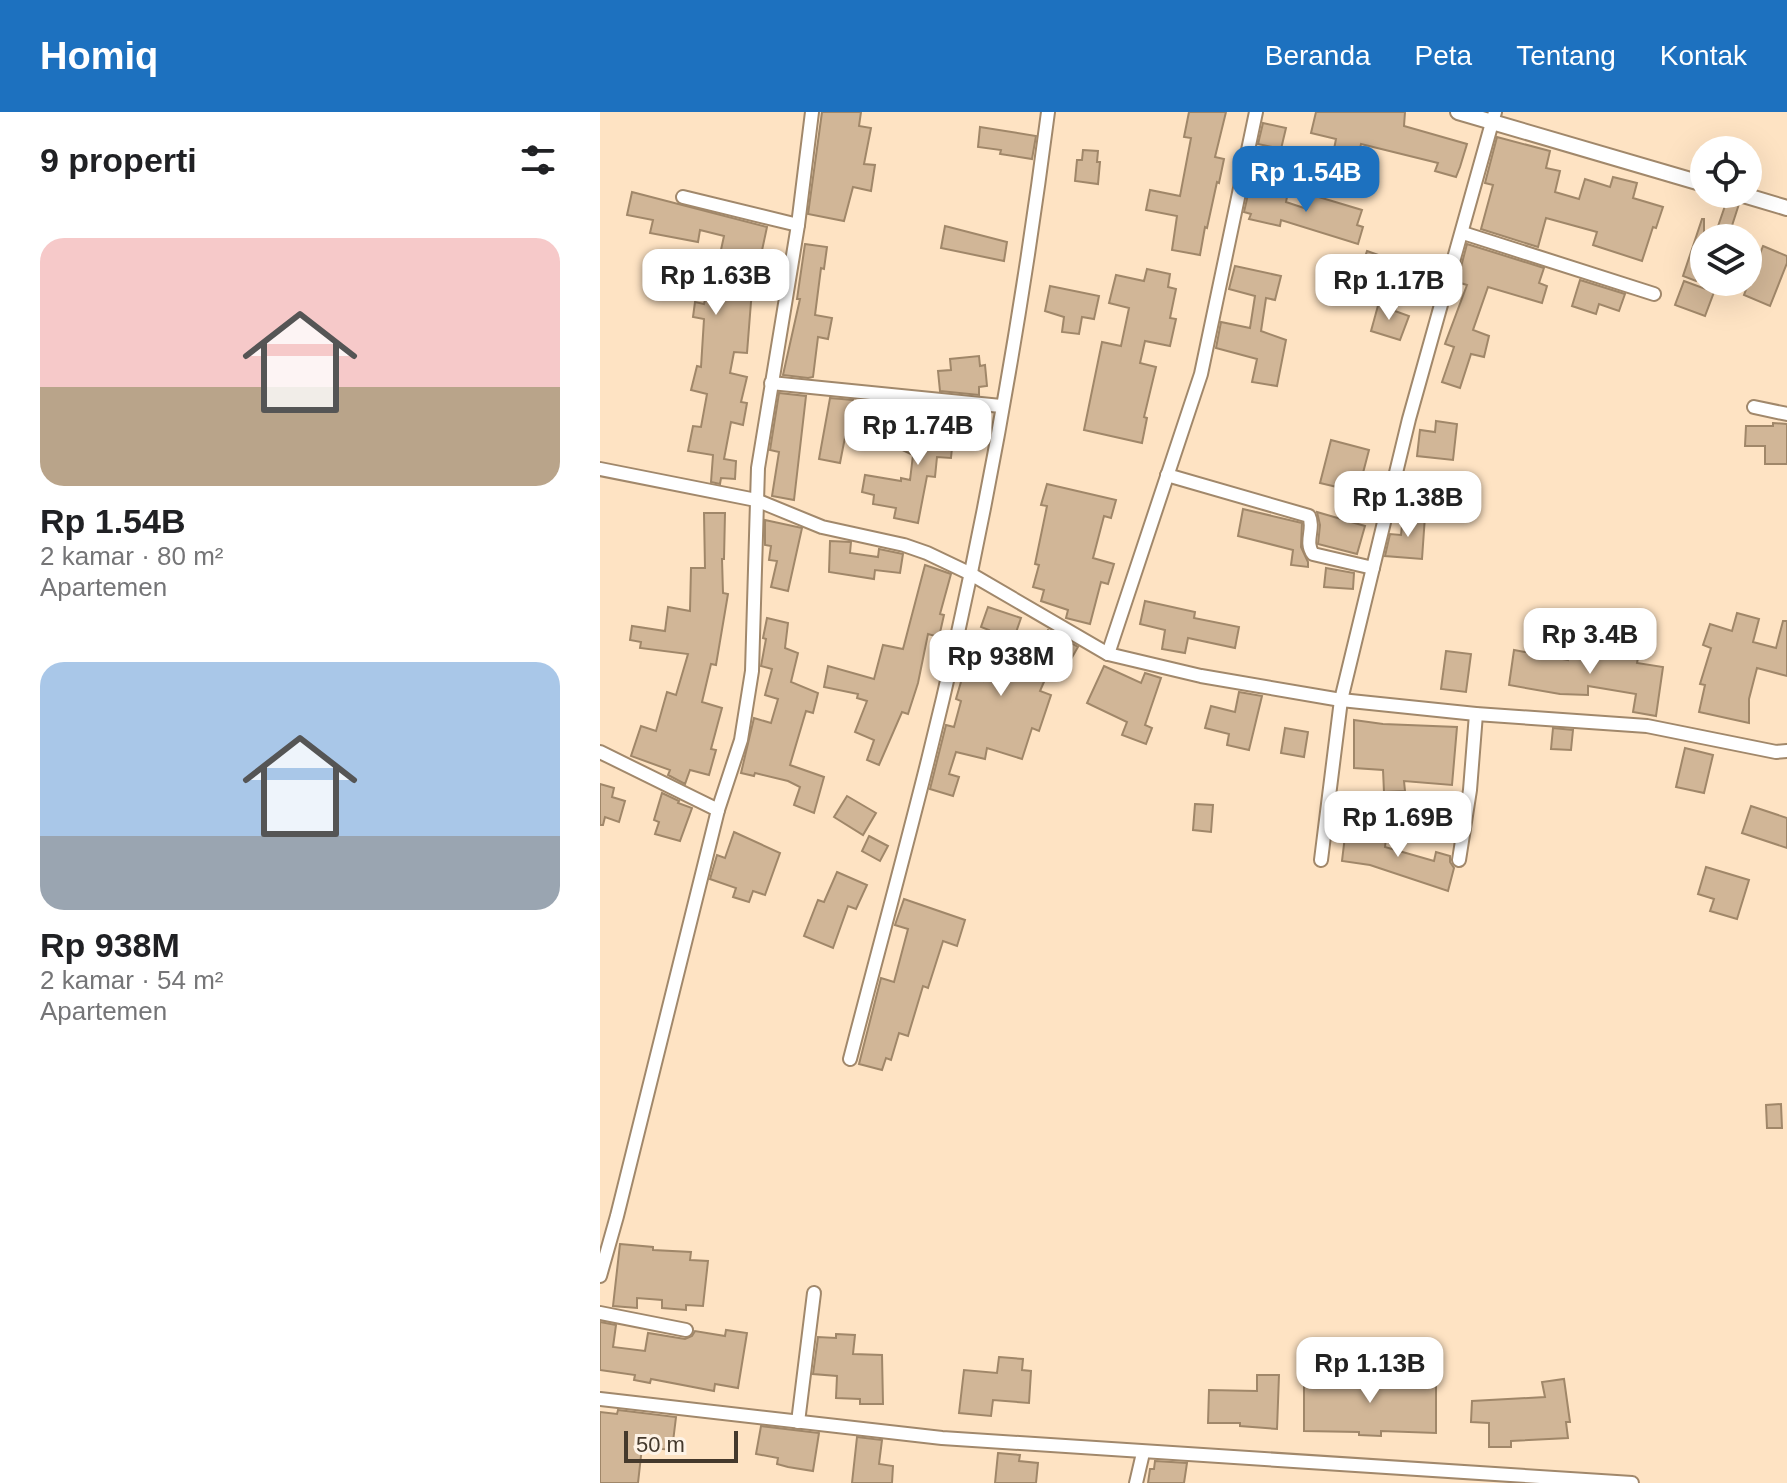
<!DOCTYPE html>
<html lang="id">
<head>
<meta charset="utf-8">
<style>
  body { margin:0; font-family:Arial,sans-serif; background:#f6f6f6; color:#202124; height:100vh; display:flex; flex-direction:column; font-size:30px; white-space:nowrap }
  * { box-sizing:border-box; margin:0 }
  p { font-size:26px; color:#757577 }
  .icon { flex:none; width:44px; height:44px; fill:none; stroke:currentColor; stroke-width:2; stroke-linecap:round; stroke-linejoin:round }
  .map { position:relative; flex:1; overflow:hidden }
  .side { display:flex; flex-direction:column; background:#fff; width:600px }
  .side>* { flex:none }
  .buttons { position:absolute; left:1090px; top:24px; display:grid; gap:16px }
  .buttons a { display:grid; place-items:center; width:72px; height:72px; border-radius:50%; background:#fff; box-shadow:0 8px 32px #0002; font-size:40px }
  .scale { position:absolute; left:24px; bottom:20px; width:114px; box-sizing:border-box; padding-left:8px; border:4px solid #44392c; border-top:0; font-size:22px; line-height:28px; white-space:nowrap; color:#44392c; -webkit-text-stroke:6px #fef3e6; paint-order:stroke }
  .price { position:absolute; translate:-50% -68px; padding:0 18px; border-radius:16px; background:#fff; color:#222; font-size:26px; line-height:52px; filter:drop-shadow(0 2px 4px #0008) }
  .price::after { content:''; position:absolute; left:50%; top:48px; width:24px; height:18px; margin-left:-12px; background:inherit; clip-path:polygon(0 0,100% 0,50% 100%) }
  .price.selected { background:#1d71bf; color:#fff }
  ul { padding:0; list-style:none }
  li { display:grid; align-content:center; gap:16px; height:424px; padding:0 40px }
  li span { display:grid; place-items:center; height:248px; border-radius:24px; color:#555 }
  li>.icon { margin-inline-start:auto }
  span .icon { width:144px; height:144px; fill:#fffc; stroke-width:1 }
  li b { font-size:34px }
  h2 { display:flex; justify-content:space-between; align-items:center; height:96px; padding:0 40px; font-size:34px }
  header { display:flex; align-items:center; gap:48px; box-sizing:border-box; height:112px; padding:0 40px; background:#1d71bf; color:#fff }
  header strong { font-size:38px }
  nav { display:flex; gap:44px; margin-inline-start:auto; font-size:28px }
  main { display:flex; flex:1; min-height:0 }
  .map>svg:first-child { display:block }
  .building { fill:#d1b697; stroke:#a08769; stroke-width:2 }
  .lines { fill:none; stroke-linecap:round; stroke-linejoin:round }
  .minor-casing { stroke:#a1886b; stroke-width:16 }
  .tertiary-casing { stroke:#a1886b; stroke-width:18 }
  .minor { stroke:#fff; stroke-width:12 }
  .tertiary { stroke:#fff; stroke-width:14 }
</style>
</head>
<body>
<header>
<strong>Homiq</strong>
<nav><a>Beranda</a><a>Peta</a><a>Tentang</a><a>Kontak</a></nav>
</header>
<main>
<section class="side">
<h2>9 properti<svg class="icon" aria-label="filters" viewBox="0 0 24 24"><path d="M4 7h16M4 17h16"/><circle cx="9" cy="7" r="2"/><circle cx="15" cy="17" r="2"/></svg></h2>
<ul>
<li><span style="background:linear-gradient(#f6c9c9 60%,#b9a48a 0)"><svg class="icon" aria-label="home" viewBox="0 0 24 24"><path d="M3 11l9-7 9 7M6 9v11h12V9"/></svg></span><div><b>Rp 1.54B</b><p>2 kamar · 80 m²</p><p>Apartemen</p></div></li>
<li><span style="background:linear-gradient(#a9c7e8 70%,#9aa5b1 0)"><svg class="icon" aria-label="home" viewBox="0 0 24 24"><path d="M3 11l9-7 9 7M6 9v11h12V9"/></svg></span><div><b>Rp 938M</b><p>2 kamar · 54 m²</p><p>Apartemen</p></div></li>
</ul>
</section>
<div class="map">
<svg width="1187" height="1371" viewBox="0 0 1187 1371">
  <rect width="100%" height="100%" fill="#fee3c3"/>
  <g class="building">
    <path d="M222 0H261L259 14 271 16 264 52 275 53 271 79 253 75 244 109 208 102Z"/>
    <path d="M589 0H626L615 45 624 47 619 71 617 70 607 116 605 115 600 143 572 138 577 104 546 98 550 78 580 84 591 26 584 25Z"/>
    <path d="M716 0H805L804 14 867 32 860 55 856 65 835 59 838 51 761 32 753 68 729 63 736 27 711 21Z"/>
    <path d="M663 11 686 16 681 37 658 32Z"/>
    <path d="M380 15 436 24 432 47 400 42 401 38 378 35Z"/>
    <path d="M897 25 950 39 946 56 960 59 955 80 979 87 985 67 1010 75 1013 65 1037 71 1033 86 1063 95 1056 116 1053 115 1042 149 993 133 997 120 946 106 938 135 881 117 893 73 885 71Z"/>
    <path d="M483 38 498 39 497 50H500L498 72 475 69 477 48H482Z"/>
    <path d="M667 75 688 80 686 90 707 97 712 83 762 98 757 113 763 115 758 132 681 108 680 114 649 107 651 102 644 100 649 78 665 81Z"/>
    <path d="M32 80 167 115 151 190 147 241 134 240 130 261 147 265 141 290 147 291 143 313 131 310 124 347 136 349 135 367 121 366 120 372 111 370 113 343 88 339 93 314 101 315 107 282 91 278 97 254 101 255 104 207 93 205 95 190 104 192 105 188 113 189 119 162 116 161 124 124 100 118 98 130 50 121 53 108 27 103Z"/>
    <path d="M1127 88 1139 92 1128 126H1114Z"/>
    <path d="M1102 107H1104V144L1096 169 1083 164Z"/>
    <path d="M345 114 407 130 404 149 341 136Z"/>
    <path d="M205 132 227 135 224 157 221 156 215 203 232 206 228 227 218 225 213 265 208 266 183 263 200 187H197Z"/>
    <path d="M867 132 944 156 939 171 947 174 942 191 888 175 873 218 889 224 884 245 871 242 860 276 842 270 854 235 845 232 867 173 857 170Z"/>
    <path d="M1163 134 1187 144V151L1170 194 1144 183Z"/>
    <path d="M767 139 787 146 779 173 758 166Z"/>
    <path d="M635 154 681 164 675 188 666 186 661 219 686 228 677 274 652 270 657 247 616 236 621 210 650 216 655 184 629 177Z"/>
    <path d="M547 157 570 162 568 175 576 177 570 206 576 207 570 234 545 229 540 251 556 255 544 305 547 306 542 331 484 318 502 230 521 234 529 196 509 191 516 163 544 169Z"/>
    <path d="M980 168 1025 182 1019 199 999 192 996 202 972 194Z"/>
    <path d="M1084 169 1114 180 1105 204 1075 193Z"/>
    <path d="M450 174 499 184 494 207 482 205 479 222 462 220 464 205 445 199Z"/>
    <path d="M779 190 796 195 795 199 809 204 800 228 771 219Z"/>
    <path d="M379 244 380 254 385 253 387 274 379 275V283L340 279 338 259 351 258 350 247Z"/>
    <path d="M179 281 206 284 194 388 172 384 179 340 170 338Z"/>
    <path d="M230 286 253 288 252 295 271 294 273 313 247 315 240 351 219 347Z"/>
    <path d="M343 297 377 301 375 318 354 316 351 346 337 345 335 365 327 364 318 411 294 406 296 396 273 392 274 383 262 380 265 363 301 369V366L310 368 313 343 296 335 300 325 316 332 318 320 341 323Z"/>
    <path d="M836 309 857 312 853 348 817 344 820 318 835 320Z"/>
    <path d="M1173 311 1187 312V352H1165V334H1145L1146 314H1173Z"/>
    <path d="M731 328 769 338 758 380 720 371Z"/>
    <path d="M447 372 516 388 511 406 504 404 493 446 514 452 508 472 501 470 490 512 466 506 468 498 441 489 444 478 433 475 439 453 435 452 447 394 441 393Z"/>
    <path d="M643 397 702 411 701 435 708 450V455L691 453 693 438 638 424Z"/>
    <path d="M717 400 765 414 757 442 718 432 720 413Z"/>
    <path d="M104 401H125L124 447H122L123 481 128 482 116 553 111 552 102 590 122 596 111 637 116 638 109 663 90 658 85 672 68 663 70 658 31 644 41 614 56 619 67 580 76 583 88 542 40 536 41 530 30 528 32 514 65 519 68 495 90 499 91 456H105Z"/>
    <path d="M803 402 825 404 822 447 785 444 790 422 801 423Z"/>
    <path d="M165 408 202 416 188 479 171 475 177 449 169 448 171 434 165 433Z"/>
    <path d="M230 429 251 430 250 441 278 445 279 437 303 442 300 461 275 458 274 467 229 460Z"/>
    <path d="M325 453 351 462 340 502 344 503 339 525 328 522 318 571 308 602 302 600 279 653 267 648 274 628 255 620 267 589 257 586 258 582 224 575 228 554 274 567 283 533 303 537Z"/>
    <path d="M726 456 754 461 753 477 724 475Z"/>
    <path d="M545 489 595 500 594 506 639 515 635 536 588 526 585 541 562 537 565 518 540 512Z"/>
    <path d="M388 495 421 506 413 529 436 540 448 518 478 535 466 556 453 549 440 579 451 583 439 619 432 616 422 647 387 636 385 647 356 640 349 662 359 665 353 684 330 677 346 613 354 615 361 589 356 587 363 563 383 569 392 543 381 539 389 518 381 515Z"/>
    <path d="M1137 501 1159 507 1153 530 1176 536 1183 509H1187V564L1157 556 1149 587V611L1099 600 1105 573 1100 572 1111 536 1103 533 1110 512 1132 519Z"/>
    <path d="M167 506 188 511 185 536 198 541 191 570 218 581 213 601 206 599 190 653 224 665 214 701 194 693 200 675 188 669 155 661 154 664 141 661 154 606 171 611 178 587 165 583 172 557 161 554 166 527 163 526Z"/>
    <path d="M1005 535 1039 541 1037 551 1063 555 1056 604 1033 600 1036 582 988 574V583L960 582 909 573 914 538 968 548 969 542 1003 545Z"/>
    <path d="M846 539 871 542 866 580 841 577Z"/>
    <path d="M504 554 541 571 545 561 561 566 545 613 552 616 546 632 522 623 527 610 487 591Z"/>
    <path d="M639 580 662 584 649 638 627 633 629 622 605 616 611 594 635 600Z"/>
    <path d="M754 608 783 612 857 615 852 673 804 669 805 679 784 680 783 658 754 656Z"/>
    <path d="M685 616 708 620 704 645 681 641Z"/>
    <path d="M953 616 973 618 971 638 951 637Z"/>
    <path d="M1085 636 1113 643 1104 681 1076 675Z"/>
    <path d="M0 672 14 676 12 685 25 689 19 710 5 705 3 713H0Z"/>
    <path d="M62 681 79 689 78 691 92 696 80 729 55 722 59 710 54 708Z"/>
    <path d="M247 684 276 701 263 723 234 705Z"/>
    <path d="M595 692 613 693 611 720 593 718Z"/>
    <path d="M1151 694 1187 706V736L1142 721Z"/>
    <path d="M774 709 788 711 785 735 834 749 836 740 850 744V750L854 756 848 779 770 753 742 749 745 724 772 728Z"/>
    <path d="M134 720 180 741 165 783 153 779 149 790 133 785 136 776 110 767 117 743 125 746Z"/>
    <path d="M269 724 288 734 280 749 262 739Z"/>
    <path d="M1106 755 1149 768 1137 807 1110 799 1114 787 1098 782Z"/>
    <path d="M237 760 267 773 256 797 248 794 233 836 204 824 218 788 224 790Z"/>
    <path d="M304 787 365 808 357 834 343 829 328 876 323 874 308 924 299 921 291 948 286 946 282 958 259 952 281 866 294 870 308 817 295 813Z"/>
    <path d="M1181 992 1182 1016H1167L1166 993Z"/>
    <path d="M20 1132 53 1135V1138L91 1140 90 1148 108 1149 103 1194 86 1193V1198L62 1196V1188L37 1186V1196L13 1194Z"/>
    <path d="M0 1210 16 1213 13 1235 45 1239 48 1221 85 1227 92 1224 95 1219 125 1224 126 1218 147 1221 138 1276 115 1272 114 1279 51 1267 50 1271 34 1268 35 1263 0 1258Z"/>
    <path d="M236 1222 255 1223 253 1242 282 1243 283 1292H260V1287L236 1286 237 1264 213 1262 218 1225 236 1226Z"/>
    <path d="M399 1245 423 1247 422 1258 431 1259 429 1291 393 1288 391 1304 359 1301 364 1258 397 1261Z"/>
    <path d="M718 1250H730V1268L784 1267V1272H814V1258H836V1321L781 1319V1324L759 1323V1320L704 1319V1271H718Z"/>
    <path d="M657 1263H679L677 1317 640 1314V1311H608L609 1278 657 1279Z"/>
    <path d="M964 1267 970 1310H966L968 1326 911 1329V1335H889V1311L871 1310 872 1289 945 1285 942 1270Z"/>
    <path d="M18 1298 76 1305 72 1338 42 1335 38 1371H0V1300L17 1302Z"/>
    <path d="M161 1314 219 1321 213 1359 188 1355 177 1352 178 1346 156 1342Z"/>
    <path d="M257 1325 282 1328 279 1352 293 1354 292 1371H252Z"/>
    <path d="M398 1341 420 1343 419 1349 438 1351 436 1371H395Z"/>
    <path d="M555 1349 587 1351 584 1371H548L550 1357H554Z"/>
  </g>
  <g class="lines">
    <g class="minor-casing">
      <g id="minor">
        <path d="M83 85 198 113"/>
        <path d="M863 121 1054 182"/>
        <path d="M171 271 401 294"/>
        <path d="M1154 295 1187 302"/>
        <path d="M0 357 156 388 222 415 304 433 327 441 369 461 508 542 601 564 741 588 876 602 1047 614 1176 640 1187 639"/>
        <path d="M567 363 709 404C715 416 704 430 713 442L773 456"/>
        <path d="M508 542 601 262 656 0"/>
        <path d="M0 640 118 698"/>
        <path d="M721 748 741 588 809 307 895 0"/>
        <path d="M859 748 870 678 876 602"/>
        <path d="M250 947C276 847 303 748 328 648 381 436 420 216 448 0"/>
        <path d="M0 1164 17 1104 118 698 141 628 152 559 158 356 198 113 212 0"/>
        <path d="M0 1201 86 1218"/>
        <path d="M0 1287 342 1326 1032 1371"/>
        <path d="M198 1310 214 1181"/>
        <path d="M536 1371 543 1341"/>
      </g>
    </g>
    <g class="tertiary-casing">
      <g id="tertiary">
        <path d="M858 0 1104 72"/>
        <path d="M1140 82 1187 96"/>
      </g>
    </g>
    <use href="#minor" class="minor"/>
    <use href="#tertiary" class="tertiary"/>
  </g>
</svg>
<div class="buttons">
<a><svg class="icon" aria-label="locate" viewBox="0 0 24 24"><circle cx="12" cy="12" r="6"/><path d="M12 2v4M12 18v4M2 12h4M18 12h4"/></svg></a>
<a><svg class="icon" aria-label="layers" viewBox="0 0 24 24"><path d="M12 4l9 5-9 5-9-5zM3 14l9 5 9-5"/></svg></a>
</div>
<div class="scale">50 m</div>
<b class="price selected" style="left:706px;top:102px">Rp 1.54B</b>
<b class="price" style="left:116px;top:205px">Rp 1.63B</b>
<b class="price" style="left:789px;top:210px">Rp 1.17B</b>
<b class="price" style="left:318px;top:355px">Rp 1.74B</b>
<b class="price" style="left:808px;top:427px">Rp 1.38B</b>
<b class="price" style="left:990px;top:564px">Rp 3.4B</b>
<b class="price" style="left:401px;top:586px">Rp 938M</b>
<b class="price" style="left:798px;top:747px">Rp 1.69B</b>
<b class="price" style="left:770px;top:1293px">Rp 1.13B</b>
</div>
</main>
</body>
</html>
